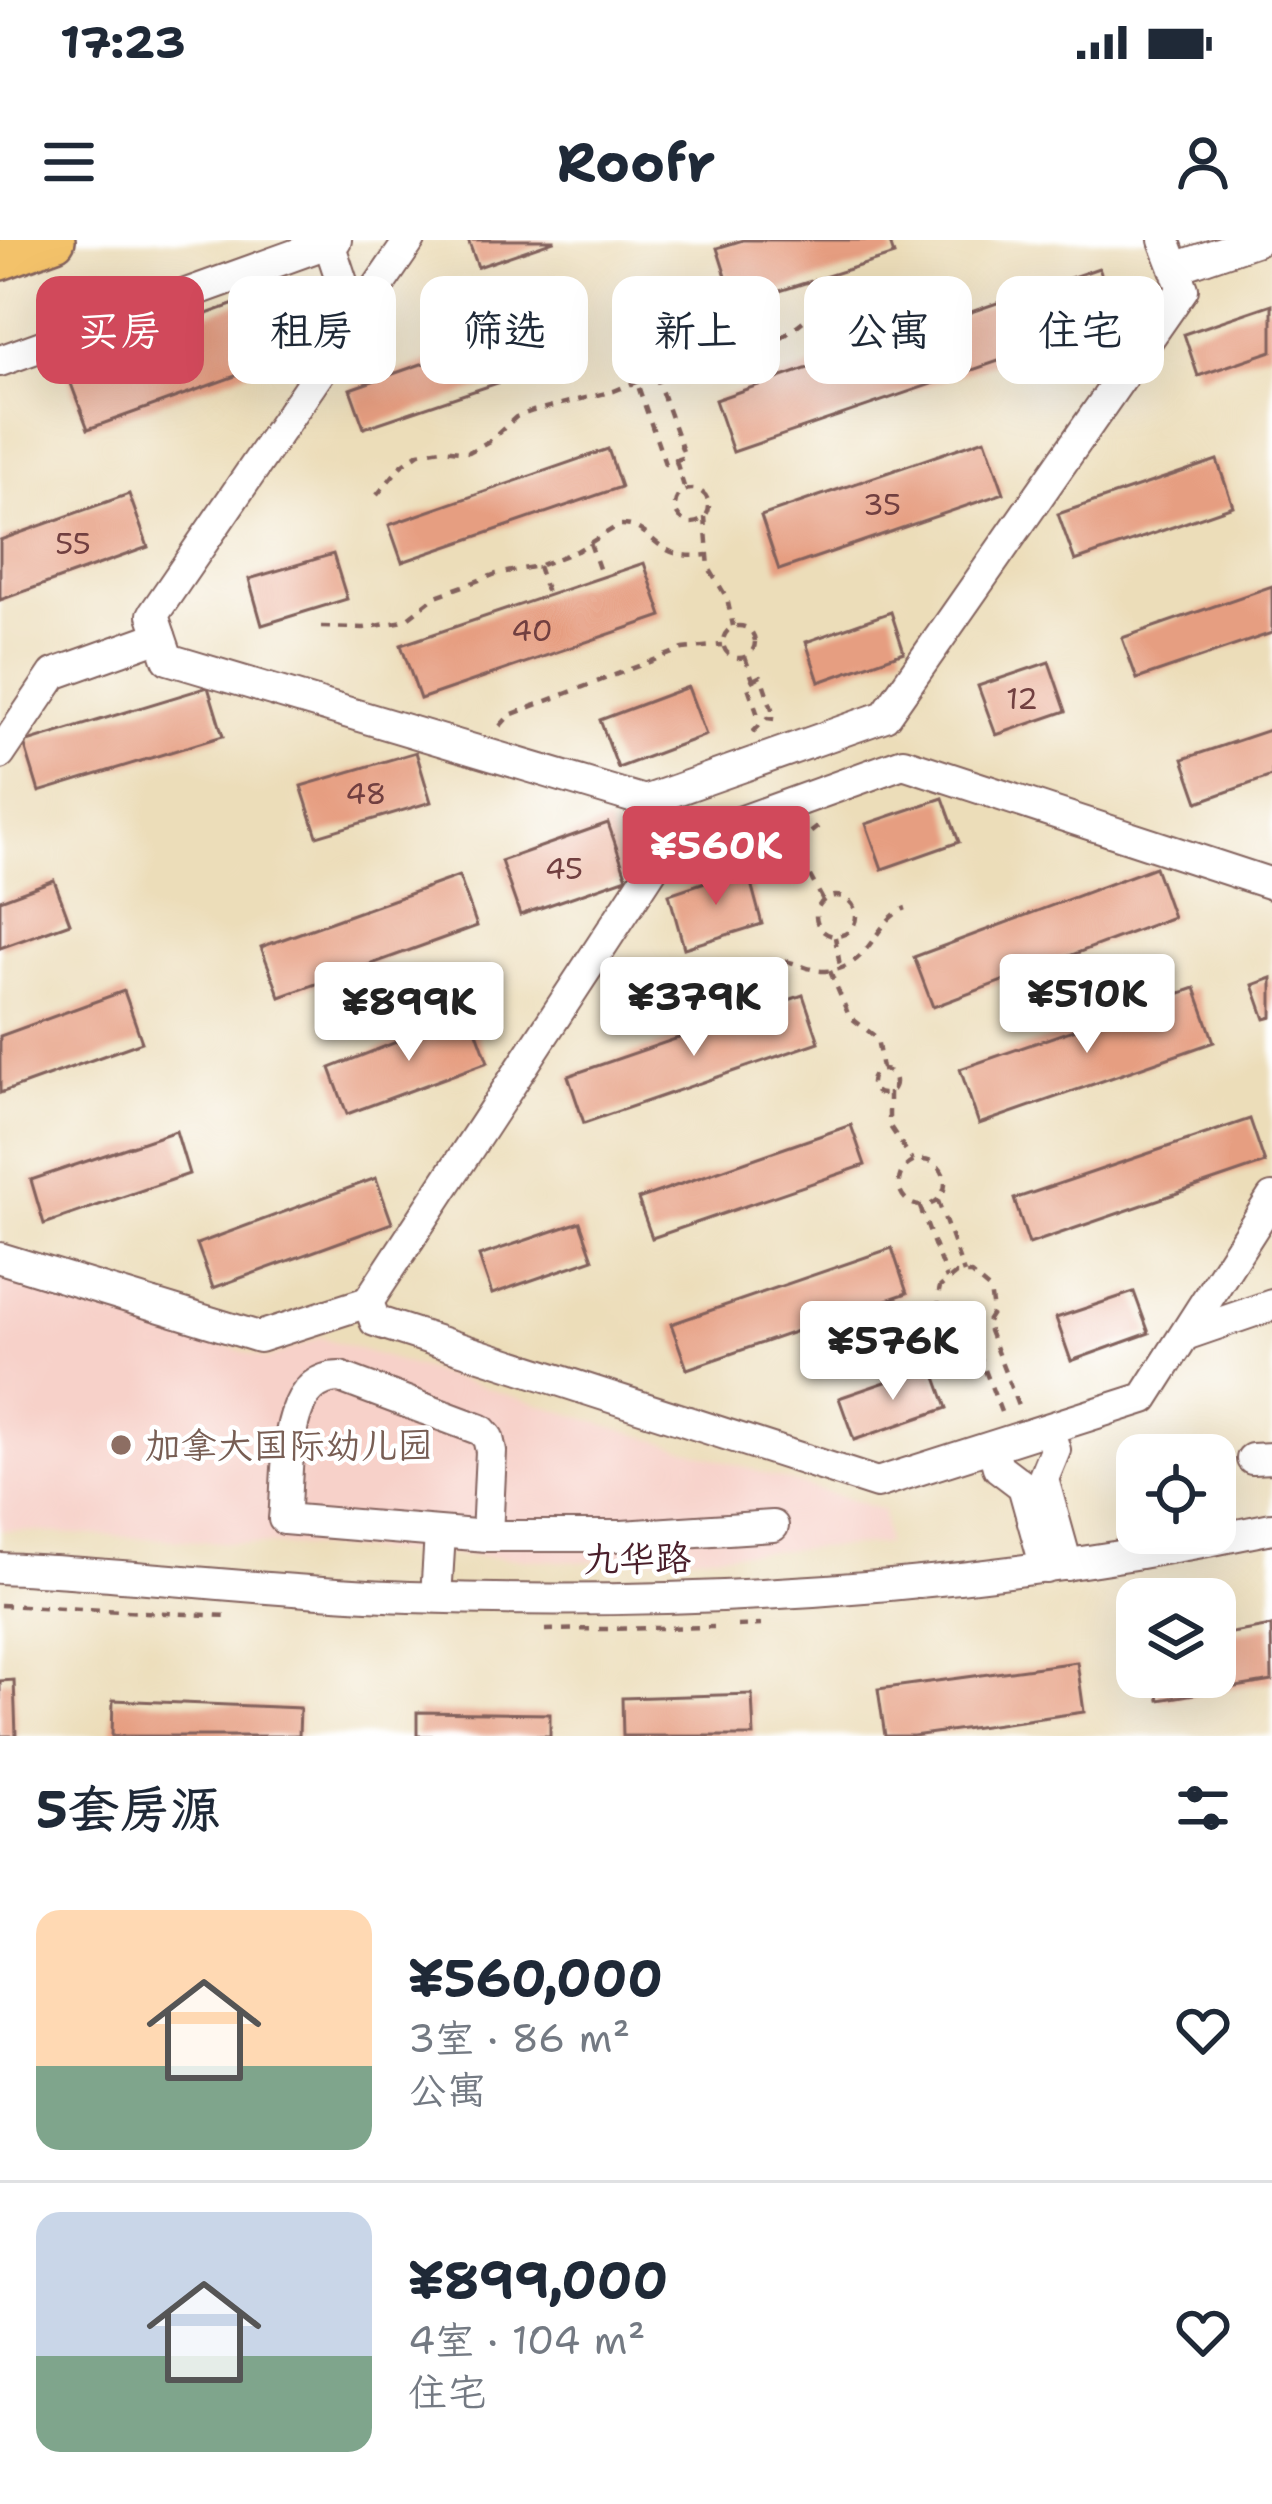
<!DOCTYPE html>
<html lang="zh">
<head>
<meta charset="utf-8">
<style>
  body { margin:0; font-family:"Shantell Sans","LXGW WenKai TC",sans-serif; background:#f6f6f7; color:#1f2937; height:100vh; display:flex; flex-direction:column; font-size:45px; white-space:nowrap }
  * { box-sizing:border-box; margin:0 }
  p { font-size:39px; color:#747a83 }
  .icon { flex:none; width:66px; height:66px; fill:none; stroke:currentColor; stroke-width:2; stroke-linecap:round; stroke-linejoin:round }
  .map { position:relative; height:1496px; overflow:hidden }
  .side { display:flex; flex-direction:column; background:#fff; flex:1 }
  .side>* { flex:none }
  .banner { position:absolute; left:36px; top:36px; width:1200px; height:108px; display:flex; gap:24px }
  .controls { position:absolute; left:1116px; top:1194px; display:grid; gap:24px }
  .controls a { display:grid; place-items:center; width:120px; height:120px; border-radius:24px; background:#fff; box-shadow:0 12px 48px #0002; font-size:60px }
  .price { position:absolute; translate:-50% -102px; padding:0 27px; border-radius:12px; background:#fff; color:#222; font-size:39px; line-height:78px; filter:drop-shadow(0 3px 6px #0008) }
  .price::after { content:''; position:absolute; left:50%; top:72px; width:36px; height:27px; margin-left:-18px; background:inherit; clip-path:polygon(0 0,100% 0,50% 100%) }
  .price.selected { background:#d1495b; color:#fff }
  ul { padding:0; list-style:none }
  li { display:flex; align-items:center; gap:36px; height:300px; padding:0 36px }
  li+li { border-top:3px solid #e0e1e3 }
  li span { display:grid; place-items:center; flex:none; width:336px; height:240px; border-radius:24px; color:#555 }
  li>.icon { margin-inline-start:auto }
  span .icon { width:144px; height:144px; fill:#fffc; stroke-width:1 }
  li b { font-size:51px }
  h2 { display:flex; justify-content:space-between; align-items:center; height:144px; padding:0 36px; font-size:51px }
  .pill { padding:0 42px; border-radius:24px; background:#fff; box-shadow:0 12px 48px #0002; font-size:42px; line-height:108px }
  .pill.selected { background:#d1495b; color:#fff }
  .status { display:flex; justify-content:space-between; align-items:center; height:84px; padding:0 60px; background:#fff; direction:ltr }
  .status svg { height:33px; fill:currentColor }
  header { display:flex; justify-content:space-between; align-items:center; height:156px; padding:0 36px; background:#fff; font-size:54px; font-weight:700 }
  .map>svg:first-child { display:block }
  .built { fill:#f7d1c9 }
  .building { fill:#e69e81 }
  .lines { fill:none; stroke-linecap:round; stroke-linejoin:round }
  .minor-casing { stroke:#83625d; stroke-width:34 }
  .major-casing { stroke:#83625d; stroke-width:44 }
  .path { stroke:#83625d; stroke-width:4.5; stroke-dasharray:9 9; stroke-linecap:butt }
  .minor { stroke:#fff; stroke-width:30 }
  .major { stroke:#f3c26a; stroke-width:39 }
  .education-dot { fill:#8d6e63; stroke:#fff; stroke-width:4.5 }
  .labels { text-anchor:middle; stroke-width:9; stroke-linejoin:round; paint-order:stroke }
  .number-label { font-size:30px; fill:#713f40 }
  .education-label { font-size:36px; fill:#785e54; stroke:#fff; text-anchor:start }
  .street-label { font-size:36px; fill:#4a1f2b; stroke:#fff }
</style>
</head>
<body>
<div class="status"><b>17:23</b><svg viewBox="0 0 49 12"><path d="M0 12V9h3v3zM5 12V6h3v6zM10 12V3h3v9zM15 12V0h3v12zM26 1h20v11H26zM47 4h2v5h-2z"/></svg></div>
<header><svg class="icon" aria-label="menu" viewBox="0 0 24 24"><path d="M4 6h16M4 12h16M4 18h16"/></svg>Roofr<svg class="icon" aria-label="person" viewBox="0 0 24 24"><circle cx="12" cy="8" r="4"/><path d="M4 21q1-7 8-7t8 7"/></svg></header>
<div class="map">
<svg width="1272" height="1496" viewBox="0 0 1272 1496">
  <rect width="100%" height="100%" fill="#fff"/>
  <filter id="ink" filterUnits="userSpaceOnUse"><feTurbulence type="fractalNoise" baseFrequency=".00833" numOctaves="2"/><feDisplacementMap in="SourceGraphic" scale="24" xChannelSelector="R" yChannelSelector="G"/><feConvolveMatrix kernelMatrix="1 2 1 2 8 2 1 2 1" color-interpolation-filters="sRGB"/></filter>
  <filter id="wash" filterUnits="userSpaceOnUse"><feTurbulence type="fractalNoise" baseFrequency=".004" numOctaves="4" result="noise"/><feDisplacementMap in="SourceGraphic" scale="48" xChannelSelector="R" yChannelSelector="G"/><feGaussianBlur stdDeviation="2.7" result="paint"/><feColorMatrix in="noise" values="0 0 0 0 0 0 0 0 0 0 0 0 0 0 0 0 0 1.4 0 .05"/><feComposite in="paint" operator="in"/></filter>
  <g filter="url(#wash)">
    <rect width="100%" height="100%" fill="#ecddb9"/>
    <path class="built" d="M0 1033 267 1119 320 1097 883 1270 886 1304 579 1322 0 1290Z"/>
    <g id="blocks">
      <g class="building">
        <path d="M468 0H554V1L478 27Z"/>
        <path d="M743 0H889L894 15 735 65 717 8Z"/>
        <path d="M1099 28 1118 80 733 212 715 160Z"/>
        <path d="M268 52 291 116 88 189 64 125Z"/>
        <path d="M1272 64V111L1198 136 1184 94Z"/>
        <path d="M510 93 524 134 364 188 350 149Z"/>
        <path d="M985 199 1004 253 779 330 761 276Z"/>
        <path d="M608 209 621 247 402 322 389 285Z"/>
        <path d="M1217 220 1233 266 1075 321 1058 274Z"/>
        <path d="M129 254 148 307 0 360V300Z"/>
        <path d="M333 314 347 359 262 385 249 339Z"/>
        <path d="M644 323 662 376 420 459 401 405Z"/>
        <path d="M1272 346V393L1137 439 1122 398Z"/>
        <path d="M891 372 904 412 819 442 806 402Z"/>
        <path d="M1049 422 1066 471 996 495 978 446Z"/>
        <path d="M208 447 223 496 39 552 24 503Z"/>
        <path d="M688 447 706 495 618 528 600 480Z"/>
        <path d="M1272 489V536L1198 562 1183 519Z"/>
        <path d="M416 512 431 562 317 596 301 546Z"/>
        <path d="M943 558 959 602 882 629 866 584Z"/>
        <path d="M608 583 627 638 520 675 501 621Z"/>
        <path d="M1155 627 1173 677 933 767 914 717Z"/>
        <path d="M747 628 762 684 684 708 669 654Z"/>
        <path d="M459 636 477 686 280 757 261 707Z"/>
        <path d="M54 640 70 683 0 708V660Z"/>
        <path d="M1272 738V777L1265 779 1253 745Z"/>
        <path d="M1195 748 1214 802 979 884 960 829Z"/>
        <path d="M124 751 142 802 0 853V796Z"/>
        <path d="M803 755 819 802 584 883 568 836Z"/>
        <path d="M470 773 488 822 347 874 330 828Z"/>
        <path d="M1250 879 1265 923 1029 1004 1014 959Z"/>
        <path d="M851 885 865 925 652 998 638 959Z"/>
        <path d="M176 891 189 934 44 984 31 940Z"/>
        <path d="M376 938 392 983 213 1048 197 1004Z"/>
        <path d="M580 982 593 1019 492 1054 479 1016Z"/>
        <path d="M892 1008 907 1053 687 1129 671 1084Z"/>
        <path d="M1134 1052 1149 1093 1071 1121 1056 1078Z"/>
        <path d="M932 1126 947 1168 854 1200 839 1158Z"/>
        <path d="M1271 1386 1272 1441 1159 1460 1155 1437H1215V1396Z"/>
        <path d="M1077 1422 1084 1472 913 1496H885L878 1449Z"/>
        <path d="M14 1440 16 1496H0V1441Z"/>
        <path d="M752 1454 754 1496H623L622 1458Z"/>
        <path d="M113 1460 300 1468 299 1496H112Z"/>
        <path d="M417 1472 550 1474V1496H417Z"/>
      </g>
    </g>
  </g>
  <g filter="url(#ink)">
    <use href="#blocks" fill-opacity="0" stroke="#83625d" stroke-width="3"/>
    <g class="lines">
      <g class="minor-casing">
        <g id="minor">
          <path d="M410 0 153 375 168 419 645 561 885 476 1183 49 1164 0"/>
          <path d="M329 3 355 81"/>
          <path d="M1175 28 1257 0"/>
          <path d="M0 121 336 0"/>
          <path d="M0 514 54 434 160 396"/>
          <path d="M1272 644 903 523 665 609 368 1062 375 1081 877 1243 1144 1158 1272 958"/>
          <path d="M0 1018 259 1097 368 1062"/>
          <path d="M1185 1095 1272 1065"/>
          <path d="M1049 1191 1055 1210 1043 1239 1067 1325"/>
          <path d="M993 1209 998 1227 1023 1246 1046 1328"/>
          <path d="M1252 1219 1272 1218"/>
          <path d="M487 1296 491 1211 488 1198 481 1190 340 1137C280 1137 289 1235 284 1279L487 1296H622L773 1286"/>
          <path d="M0 1328C137 1334 273 1352 410 1357 698 1367 990 1348 1272 1288"/>
          <path d="M436 1357 440 1294"/>
        </g>
      </g>
      <g class="major-casing">
        <path id="major" d="M0 20 55 0"/>
      </g>
      <g class="path">
        <path d="M627 114 665 224 685 217 646 108"/>
        <path d="M676 221 685 250"/>
        <circle cx="692" cy="266" r="17"/>
        <path d="M377 255 401 226 419 213 441 209 469 212 491 200 516 177 533 171 614 151 700 116 752 115 778 101 812 74 832 70 857 74 892 59"/>
        <path d="M705 277 709 328 727 358 733 386"/>
        <path d="M590 303 602 337"/>
        <path d="M538 326 548 356"/>
        <circle cx="739" cy="402" r="16"/>
        <path d="M321 387 364 388 404 381 436 356 496 334 538 326 577 311 619 285C655 283 651 322 707 315"/>
        <path d="M745 417 753 440 747 444 760 481"/>
        <path d="M753 440 761 436 775 478"/>
        <path d="M500 486 510 475 683 409 722 405"/>
        <path d="M753 492 767 478 783 480"/>
        <path d="M778 600 800 601 825 581"/>
        <path d="M800 601 810 636 823 660"/>
        <circle cx="836" cy="676" r="20"/>
        <path d="M835 697 840 726"/>
        <path d="M785 721C797 723 811 731 823 731 870 732 874 679 906 668"/>
        <path d="M830 731 849 776 877 798 882 829"/>
        <circle cx="883" cy="842" r="12"/>
        <path d="M889 852V885L913 921"/>
        <circle cx="922" cy="943" r="23"/>
        <path d="M938 961 964 1033"/>
        <path d="M920 967 947 1039"/>
        <path d="M1001 1172 969 1088C945 1087 934 1070 940 1047L956 1034H971L990 1050 993 1072 986 1083 1018 1166"/>
        <path d="M0 1365 228 1376"/>
        <path d="M737 1386 761 1385"/>
        <path d="M545 1390 714 1387"/>
      </g>
      <use href="#minor" class="minor"/>
      <use href="#major" class="major"/>
    </g>
  </g>
  <circle class="education-dot" cx="121" cy="1205" r="12"/>
  <g class="labels">
    <g class="number-label">
      <text x="882" y="275">35</text>
      <text x="73" y="314">55</text>
      <text x="532" y="401">40</text>
      <text x="1022" y="469">12</text>
      <text x="366" y="564">48</text>
      <text x="564" y="639">45</text>
    </g>
    <g class="education-label">
      <text x="145" y="1218">加拿大国际幼儿园</text>
    </g>
    <g class="street-label">
      <text transform="translate(637 1318) rotate(-1)" y="13">九华路</text>
    </g>
  </g>
</svg>
<div class="controls">
<a><svg class="icon" aria-label="locate" viewBox="0 0 24 24"><circle cx="12" cy="12" r="6"/><path d="M12 2v4M12 18v4M2 12h4M18 12h4"/></svg></a>
<a><svg class="icon" aria-label="layers" viewBox="0 0 24 24"><path d="M12 4l9 5-9 5-9-5zM3 14l9 5 9-5"/></svg></a>
</div>
<b class="price selected" style="left:716px;top:668px">¥560K</b>
<b class="price" style="left:1087px;top:816px">¥510K</b>
<b class="price" style="left:694px;top:819px">¥379K</b>
<b class="price" style="left:409px;top:824px">¥899K</b>
<b class="price" style="left:893px;top:1163px">¥576K</b>
<div class="banner">
<a class="pill selected">买房</a>
<a class="pill">租房</a>
<a class="pill">筛选</a>
<a class="pill">新上</a>
<a class="pill">公寓</a>
<a class="pill">住宅</a>
</div>
</div>
<section class="side">
<h2>5套房源<svg class="icon" aria-label="filters" viewBox="0 0 24 24"><path d="M4 7h16M4 17h16"/><circle cx="9" cy="7" r="2"/><circle cx="15" cy="17" r="2"/></svg></h2>
<ul>
<li><span style="background:linear-gradient(#ffd9b3 65%,#7fa58c 0)"><svg class="icon" aria-label="home" viewBox="0 0 24 24"><path d="M3 11l9-7 9 7M6 9v11h12V9"/></svg></span><div><b>¥560,000</b><p>3室 · 86 m²</p><p>公寓</p></div><svg class="icon" aria-label="heart" viewBox="0 0 24 24"><path d="M12 20l-8-8c-3-5 5-10 8-4 3-6 11-1 8 4z"/></svg></li>
<li><span style="background:linear-gradient(#c9d6e8 60%,#7fa58c 0)"><svg class="icon" aria-label="home" viewBox="0 0 24 24"><path d="M3 11l9-7 9 7M6 9v11h12V9"/></svg></span><div><b>¥899,000</b><p>4室 · 104 m²</p><p>住宅</p></div><svg class="icon" aria-label="heart" viewBox="0 0 24 24"><path d="M12 20l-8-8c-3-5 5-10 8-4 3-6 11-1 8 4z"/></svg></li>
</ul>
</section>
</body>
</html>
